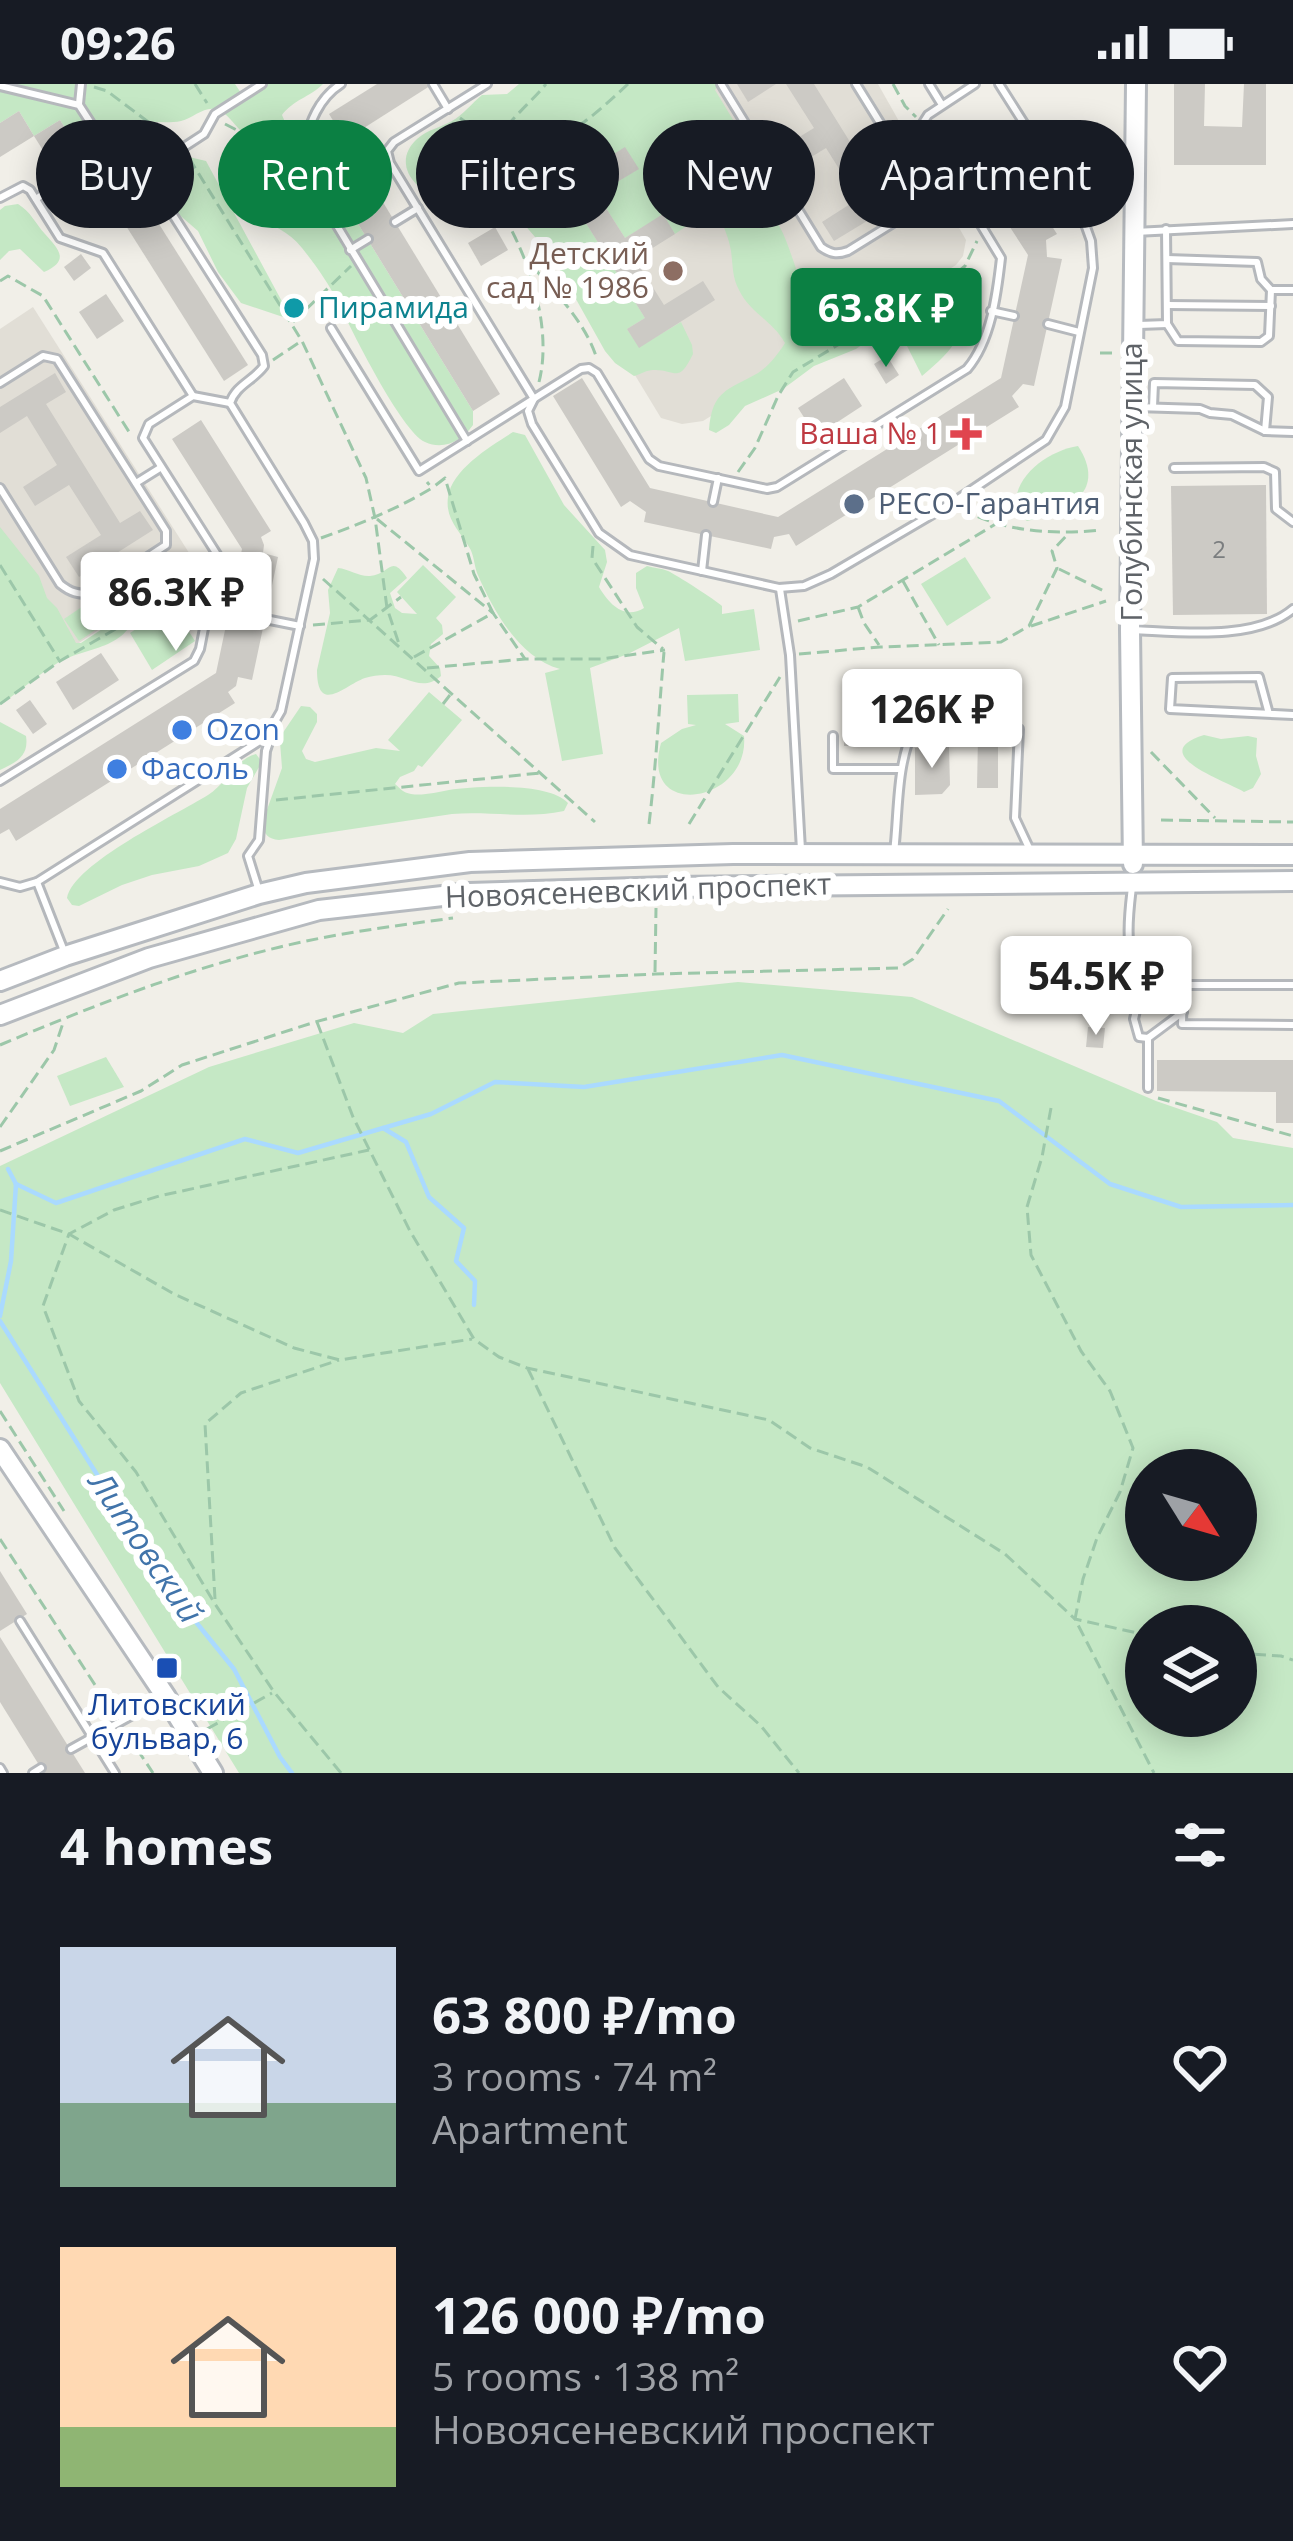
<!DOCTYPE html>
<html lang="en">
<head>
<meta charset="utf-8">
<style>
  body { margin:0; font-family:"Open Sans",sans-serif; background:#20242c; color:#f1f3f6; height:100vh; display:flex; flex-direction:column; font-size:45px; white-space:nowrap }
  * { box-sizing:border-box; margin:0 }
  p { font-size:39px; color:#9ea1a6 }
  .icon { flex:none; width:66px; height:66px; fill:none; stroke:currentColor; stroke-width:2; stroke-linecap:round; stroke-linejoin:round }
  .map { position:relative; height:1689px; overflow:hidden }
  .details { display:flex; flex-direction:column; background:#171b24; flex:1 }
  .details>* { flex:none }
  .guide { position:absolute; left:36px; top:36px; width:1221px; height:108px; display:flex; gap:24px }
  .needle { width:78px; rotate:127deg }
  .tools { position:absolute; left:1125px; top:1365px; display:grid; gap:24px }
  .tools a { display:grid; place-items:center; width:132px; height:132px; border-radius:50%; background:#171b24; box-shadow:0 6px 30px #0003; font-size:60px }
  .price { position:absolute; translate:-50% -102px; padding:0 27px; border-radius:12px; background:#fff; color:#222; font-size:39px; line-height:78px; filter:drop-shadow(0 3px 6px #0008) }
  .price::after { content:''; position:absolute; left:50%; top:72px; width:36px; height:27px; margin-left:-18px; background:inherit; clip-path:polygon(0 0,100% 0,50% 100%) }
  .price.on { background:#0b8043; color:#fff }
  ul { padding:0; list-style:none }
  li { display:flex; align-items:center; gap:36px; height:300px; padding:0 60px }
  li span { display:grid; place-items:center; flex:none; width:336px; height:240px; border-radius:0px; color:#555 }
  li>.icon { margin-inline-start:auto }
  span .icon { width:144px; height:144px; fill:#fffc; stroke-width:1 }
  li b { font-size:51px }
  h2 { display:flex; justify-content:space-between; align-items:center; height:144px; padding:0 60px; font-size:51px }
  .tag { padding:0 42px; border-radius:54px; background:#171b24; box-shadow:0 6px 30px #0003; font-size:42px; line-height:108px }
  .tag.on { background:#0b8043; color:#fff }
  .status { display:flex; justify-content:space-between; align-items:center; height:84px; padding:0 60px; background:#171b24; direction:ltr }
  .status svg { height:33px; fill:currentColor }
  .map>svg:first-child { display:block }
  .education { fill:#e1ded6 }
  .green { fill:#c5e8c5; fill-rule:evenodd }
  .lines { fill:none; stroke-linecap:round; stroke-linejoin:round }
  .stream { stroke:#aadaff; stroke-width:4.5 }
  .building { fill:#cccac5 }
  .lane-casing { stroke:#b5b8bc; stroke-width:12 }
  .secondary-casing { stroke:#b6babf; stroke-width:24 }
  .path { stroke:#9cc7a9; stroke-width:3; stroke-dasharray:12 6; stroke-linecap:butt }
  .lane { stroke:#fff; stroke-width:6 }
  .secondary { stroke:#fff; stroke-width:18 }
  .education-dot { fill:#8d6e63; stroke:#fff; stroke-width:4.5 }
  .culture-dot { fill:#0f9aa8; stroke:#fff; stroke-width:4.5 }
  .health-dot { fill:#e0444e; stroke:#fff; stroke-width:4.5 }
  .service-dot { fill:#5c6f8a; stroke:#fff; stroke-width:4.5 }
  .shop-dot { fill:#3f7fe0; stroke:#fff; stroke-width:4.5 }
  .transit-dot { fill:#1a4fb4; stroke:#fff; stroke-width:4.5 }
  .labels { text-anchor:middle; stroke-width:12; stroke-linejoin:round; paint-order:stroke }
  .number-label { font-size:24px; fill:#7a7d7f }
  .education-label { font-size:30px; fill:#785e54; stroke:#fff; text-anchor:end }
  .culture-label { font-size:30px; fill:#0d838f; stroke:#fff; text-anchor:start }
  .health-label { font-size:30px; fill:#be3a42; stroke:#fff; text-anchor:end }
  .street-label { font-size:30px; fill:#5f6368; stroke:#fff }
  .service-label { font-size:30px; fill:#4e5e75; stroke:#fff; text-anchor:start }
  .shop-label { font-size:30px; fill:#366cbe; stroke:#fff; text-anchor:start }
  .transit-label { font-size:30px; fill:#164399; stroke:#fff }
  .water-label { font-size:33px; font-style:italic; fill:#4174aa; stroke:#fff }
</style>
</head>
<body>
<div class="status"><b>09:26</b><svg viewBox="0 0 49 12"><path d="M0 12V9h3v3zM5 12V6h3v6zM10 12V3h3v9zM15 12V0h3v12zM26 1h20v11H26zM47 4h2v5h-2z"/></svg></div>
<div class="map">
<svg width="1293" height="1689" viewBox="0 0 1293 1689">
  <rect width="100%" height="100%" fill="#f1efe8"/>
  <g class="education">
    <path d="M680 0H878L966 156 963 172 956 181 825 261Z"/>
    <path d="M666 8 820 264 703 337 682 340 661 334 525 110Z"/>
    <path d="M33 223 191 472 187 486 76 561 0 471V245Z"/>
  </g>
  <g class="green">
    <path d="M0 0H235L245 15 268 0H323C310 13 293 16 282 31L292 54C275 66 255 60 240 46 233 39 228 30 218 26 205 21 194 34 181 37 157 42 138 30 117 50L122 61 133 65 147 63 206 77 292 236 241 219 218 188 198 147 161 115 140 110 116 126 60 36 34 52 19 27 0 39Z"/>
    <path d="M519 0H719L715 6 761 82 739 94C745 115 765 120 776 137 791 159 793 187 808 209L825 206 831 212 836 228 844 230C857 224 871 219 884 212 898 202 904 194 922 197L927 204 923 216 959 194 970 208C963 252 957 263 922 292L895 238 856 265 814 282 783 305 745 322 729 341 716 349 709 346C712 306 728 306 758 289 770 281 778 270 785 259 773 237 750 229 739 206 732 193 733 181 731 167 729 154 723 141 718 129L707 128 675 150 663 131 625 154 597 110 638 85 547 112 560 133 576 123 645 234 627 245 639 263 681 238 692 261 693 270C678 301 676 285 653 286 647 286 641 290 634 292L615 279 605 267 553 174 517 132C509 109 529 98 529 77L517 68 493 74 479 71 456 77 444 107 439 113C413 106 392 78 417 55 428 45 440 44 452 37 463 31 472 19 482 11L507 10Z"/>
    <path d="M317 73 473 327V341C463 356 444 367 425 358 401 347 351 245 338 218 329 200 315 180 302 164 283 140 256 137 233 120 228 105 241 94 252 86 272 84 275 94 292 98 303 90 306 79 317 73Z"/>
    <path d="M18 120C31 128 35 139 45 150 58 165 71 176 44 188L20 165 9 167 0 176V126L5 122Z"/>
    <path d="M513 348 525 351 564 421 605 466 607 478 599 503C609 520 624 536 644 524L636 504V489L647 482C654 484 661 484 668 487 675 490 717 517 722 522V530L754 525 760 566 685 577 679 544 628 570 590 584 603 670 562 677 545 589 560 585C519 574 493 526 477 489 474 481 474 470 469 463 459 446 445 435 448 413 452 385 491 362 513 348Z"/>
    <path d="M1078 362C1108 408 1067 428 1027 437L1017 430C1008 395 1047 367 1078 362Z"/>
    <path d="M0 443 39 492 47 514 57 524 76 559H81L137 522C130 568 86 561 56 580 36 592 19 608 0 621Z"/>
    <path d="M162 469 175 489 143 511 130 491Z"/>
    <path d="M965 473 991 514 947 542 921 500Z"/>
    <path d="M423 481 456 513 436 534 442 541 443 550 431 560 429 572 440 584 441 592C421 609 408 591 385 591 379 591 371 592 365 594 345 601 317 632 317 586L330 529 328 506 338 484C349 485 360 493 370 492 390 491 390 469 407 494L390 509 395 524 402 529 417 530 397 508Z"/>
    <path d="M120 497 135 519 79 557 64 535Z"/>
    <path d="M172 521 195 557 152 586 130 549Z"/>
    <path d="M429 608 462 636 422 683 418 681 414 687 400 693 395 700C402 706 402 708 411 710 423 712 437 708 449 706 477 702 549 698 568 719L564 727C527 735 489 727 452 730L279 756C266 755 261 747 264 734L282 684 280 658 282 650 301 622 310 623 317 630V638L302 667 306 675 315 678 376 664 400 667 388 656Z"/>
    <path d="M738 610 739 638 725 640 744 652C750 719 639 738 661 659L682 645 696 641 688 640 687 611Z"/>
    <path d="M0 638 26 652C29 672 17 678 0 686Z"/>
    <path d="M1204 651 1221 655 1248 652 1257 654 1256 672 1261 690 1253 704 1244 708C1229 698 1143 670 1204 651Z"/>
    <path d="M256 670 262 678 247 704 236 755 228 769 199 782 152 791 122 801 79 822 72 821 67 814C74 779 176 731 208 711 226 700 236 675 256 670Z"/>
    <path d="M738 898 912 913 1156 1017 1217 1038 1233 1054 1293 1064V1689H239L0 1299V1082L209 983 354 939 403 949 433 930ZM1146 1386H1236V1476H1146ZM1146 1542H1236V1632H1146Z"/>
    <path d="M106 973 124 1003 70 1022 57 992Z"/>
  </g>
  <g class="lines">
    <g class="stream">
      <path d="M383 1044 406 1058 429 1113 464 1144 456 1177 475 1197 474 1221"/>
      <path d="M8 1085 16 1100"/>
      <path d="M16 1100 56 1119 245 1055 298 1069 431 1030 495 998 584 1003 782 971 999 1017 1110 1100 1181 1123 1293 1121"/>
      <path d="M0 1232 11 1177 16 1100"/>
      <path d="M0 1237 170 1506 234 1585 280 1673 292 1689"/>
    </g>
  </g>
  <g class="building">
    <path d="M377 0H433L345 56 329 30Z"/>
    <path d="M737 0H776L748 18Z"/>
    <path d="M786 0H814L878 103 897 91 910 111 834 157 822 138 858 115 826 64 790 86 778 66 814 44Z"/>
    <path d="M1174 0H1205L1204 42 1242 43 1244 0H1266V81H1174Z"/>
    <path d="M19 27 34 52 0 73V39Z"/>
    <path d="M60 36 116 126 90 142 34 52Z"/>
    <path d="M986 40 1057 150 1046 156 1047 173 1062 175 1034 302 1023 300 1012 312 1019 323 796 462 789 450 774 453 771 465 644 438 646 428 630 417 621 423 553 312 582 294 650 404 778 433 1001 294 1028 171 956 60Z"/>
    <path d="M345 56 500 310 473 327 317 73Z"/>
    <path d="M625 63 639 85 597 110 625 154 663 130 675 150 635 175 664 221 703 197 715 216 639 264 627 245 645 234 576 123 560 133 547 112Z"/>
    <path d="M466 108 473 117 457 129 450 119Z"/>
    <path d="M140 110 248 281 224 297 116 126Z"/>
    <path d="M495 143 508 166 481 182 468 159Z"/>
    <path d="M81 170 91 184 74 197 64 183Z"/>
    <path d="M106 210 124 237 97 255 79 228Z"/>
    <path d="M887 272 899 291 886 300 874 280Z"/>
    <path d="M55 289 66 308 46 320 120 439 140 427 153 446 79 493 66 473 101 451 69 401 35 422 23 403 57 381 27 332 0 349V323Z"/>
    <path d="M844 294 862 322 816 352 798 324Z"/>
    <path d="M201 336 271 447 261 453 264 461 263 469 278 473 252 596 238 593 236 602 228 608 235 619 16 757 9 745 0 750V725L216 589 242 465 172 355Z"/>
    <path d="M1266 401 1267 530 1173 531 1171 402Z"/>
    <path d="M101 569 119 596 73 626 56 598Z"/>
    <path d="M30 616 47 640 33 650 16 626Z"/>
    <rect x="844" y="640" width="34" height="22"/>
    <path d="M978 652 998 653V704H977Z"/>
    <path d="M949 663 950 701 942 710 915 711V664Z"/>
    <path d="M1088 943 1105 944 1103 964 1086 963Z"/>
    <path d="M1157 976H1293V1039H1276V1008L1157 1007Z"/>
    <path d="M0 1487 27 1530 0 1547Z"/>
    <path d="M0 1553 85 1689H44L0 1618Z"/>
  </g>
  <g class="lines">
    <g class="lane-casing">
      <g id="lane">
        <path d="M341 0C314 17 308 48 298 77L467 357"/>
        <path d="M433 0 448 25"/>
        <path d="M487 0 394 58 387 67 390 79 534 315 528 327 532 340 599 449 630 471 779 504 804 502 831 490 955 417 1046 356 1065 323 1093 184 1091 157 1081 129 999 0"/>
        <path d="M721 0 821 163C831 170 837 171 848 167L919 123 922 118 921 105 856 0"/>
        <path d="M929 0 942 21"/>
        <path d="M0 2 79 21 125 92 154 101 262 271 264 282C253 297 236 301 230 319L304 439 313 457 314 475 281 627 266 653 37 798 20 803 0 798"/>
        <path d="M79 20 81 0"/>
        <path d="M893 59 920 42"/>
        <path d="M88 81 109 67"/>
        <path d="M135 95 204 50 215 30 262 0"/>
        <path d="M0 114 23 102 30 106 60 154 103 169 193 312"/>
        <path d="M36 115 62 97"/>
        <path d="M395 138 418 124"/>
        <path d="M1135 148 1293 140"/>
        <path d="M350 166 368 155"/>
        <path d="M1167 175 1257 178 1261 195 1271 206H1293"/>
        <path d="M1167 221 1271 222"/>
        <path d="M991 227 1014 232"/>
        <path d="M1048 240 1079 248"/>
        <path d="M1167 240 1178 257 1261 258 1269 252 1271 206"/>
        <path d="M1139 241 1167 240 1166 145"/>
        <path d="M331 244 419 387 581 285 589 284 597 289 649 375 659 382 767 405 777 403 967 285C991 257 997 210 1001 174L921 42 928 31 975 0"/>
        <path d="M0 299 43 272 57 275 166 447V461L91 510C78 510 71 509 60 500L0 404"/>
        <path d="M1136 323 1200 325 1210 329 1232 331 1265 347 1293 348"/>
        <path d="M1153 323 1154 299 1255 301 1268 313 1265 347"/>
        <path d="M1174 384 1264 383 1275 388 1276 425 1293 438"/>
        <path d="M136 399 160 384"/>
        <path d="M713 418 718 394"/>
        <path d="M702 487 706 451"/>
        <path d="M780 505 790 571 801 766"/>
        <path d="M209 523 229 527"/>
        <path d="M265 535 300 542"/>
        <path d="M1134 546C1181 548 1255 557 1293 525"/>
        <path d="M1269 630 1259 593 1172 594 1170 625 1293 631"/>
        <path d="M833 652V685H899"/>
        <path d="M0 697 194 577 200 565 218 472 143 354 149 340 193 312 230 319"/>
        <path d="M894 769C899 725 896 683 914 643L1019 645 1015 734 1030 766"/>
        <path d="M37 798 64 867"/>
        <path d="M1132 803C1128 837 1122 876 1149 901H1293"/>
        <path d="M258 804 248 772 259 756 266 667 272 649"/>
        <path d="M1143 897 1134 935 1139 953 1148 954 1183 928"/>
        <path d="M1183 901 1182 940 1293 941"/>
        <path d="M1148 1004V954"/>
        <path d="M20 1537 115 1689"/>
        <path d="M71 1665 163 1614"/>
        <path d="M0 1684 3 1689"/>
        <path d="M33 1689 41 1684"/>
      </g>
    </g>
    <g class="secondary-casing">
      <g id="secondary">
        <path d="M1133 780 1130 546 1136 0"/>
        <path d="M0 897 65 872 259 810 306 799 470 778 733 770 1293 771"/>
        <path d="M0 931 149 874 319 826 469 809 670 803 1293 797"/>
        <path d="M0 1365 166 1613 213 1689"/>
      </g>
    </g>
    <g class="path">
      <path d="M195 0 207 19"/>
      <path d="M893 0 905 22 916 33"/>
      <path d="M94 3 107 7 175 58"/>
      <path d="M460 34 488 54 492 63"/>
      <path d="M225 40 285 71"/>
      <path d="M107 45 167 60"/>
      <path d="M189 74 302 257 366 394 375 434 387 524 400 563"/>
      <path d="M495 107C516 59 546 64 584 38 599 27 614 13 628 0"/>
      <path d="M525 174C551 204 583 234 596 272"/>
      <path d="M0 197 8 192 43 212 131 351"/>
      <path d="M293 238 351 182"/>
      <path d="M1100 269H1115"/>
      <path d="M273 276 300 258"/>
      <path d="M539 298C550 255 537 202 519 162 507 133 480 99 493 65 503 40 529 21 546 0"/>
      <path d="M738 388 755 364 778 312 793 288 954 191 965 182 977 157"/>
      <path d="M962 424C999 448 1057 451 1100 446"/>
      <path d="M377 435 493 529 525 575"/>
      <path d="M321 454C360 440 397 425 432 404L427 398"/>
      <path d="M593 462 592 474 637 543 663 565"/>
      <path d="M0 481 59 576"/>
      <path d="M1059 485 1106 508"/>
      <path d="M323 495 595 738"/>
      <path d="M903 497 939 561"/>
      <path d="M128 498 145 526"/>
      <path d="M858 523 864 539 879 561"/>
      <path d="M798 537 858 523 999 438"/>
      <path d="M313 541 370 536 401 513"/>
      <path d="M1031 542 1106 517"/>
      <path d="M799 570 880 563 1001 558 1029 542 1057 484 1052 467 1069 449"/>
      <path d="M414 573 493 529 474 490 445 394 432 404"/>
      <path d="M427 584 525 575H601L665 566"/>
      <path d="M0 620 60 577 173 512 195 519"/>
      <path d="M443 620 450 611"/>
      <path d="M1151 668 1215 734"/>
      <path d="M276 716 540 689"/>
      <path d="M1161 736 1293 738"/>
      <path d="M649 740C656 682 659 625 664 568"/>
      <path d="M689 740 780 593"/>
      <path d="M655 888 656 824"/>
      <path d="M317 938 353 1033 410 1147 474 1255 499 1273 527 1284 769 1336 810 1364 867 1383 1005 1470 1075 1535 1146 1551"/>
      <path d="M0 961C90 923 184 886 280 863 337 849 395 842 453 834"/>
      <path d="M1158 1014 1293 1052"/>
      <path d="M1051 1024 1042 1073 1027 1123 1031 1171 1081 1267 1110 1307 1133 1364 1120 1408 1097 1454 1083 1495 1075 1535 1154 1689"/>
      <path d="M0 1043 54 966 64 936"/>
      <path d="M0 1067 141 1007 182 981 315 938 459 899 655 890 899 884 913 875 948 825"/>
      <path d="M0 1126 69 1150 174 1210 294 1264 340 1276 472 1255"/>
      <path d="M528 1285 615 1464 718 1603 761 1642 799 1689"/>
      <path d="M0 1327 64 1427"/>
      <path d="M0 1455 112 1627"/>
      <path d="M215 1515 205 1340 241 1309 339 1276"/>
      <path d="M1236 1569 1281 1572 1293 1576"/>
      <path d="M207 1645 272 1609"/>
      <path d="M127 1650 153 1689"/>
      <path d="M341 1689 274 1608 215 1520 136 1388 79 1317 43 1222 69 1150 114 1126 159 1112 369 1066"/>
    </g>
    <use href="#lane" class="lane"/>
    <use href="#secondary" class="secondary"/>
  </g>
  <circle class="education-dot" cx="673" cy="187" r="12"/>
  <circle class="culture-dot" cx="294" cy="224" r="12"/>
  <path class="health-dot" d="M960 332h12v12h12v12h-12v12h-12v-12h-12v-12h12z"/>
  <circle class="service-dot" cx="854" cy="420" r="12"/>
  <g class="shop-dot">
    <circle cx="182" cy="646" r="12"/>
    <circle cx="117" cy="685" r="12"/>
  </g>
  <rect class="transit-dot" x="155" y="1572" width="24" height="24" rx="6"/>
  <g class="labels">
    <g class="number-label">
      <text x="1219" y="474">2</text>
    </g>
    <g class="education-label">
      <text x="649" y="180">Детский<tspan x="649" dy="34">сад № 1986</tspan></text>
    </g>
    <g class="culture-label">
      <text x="318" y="234">Пирамида</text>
    </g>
    <g class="health-label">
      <text x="942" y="360">Ваша № 1</text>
    </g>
    <g class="street-label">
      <text transform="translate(1132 398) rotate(-90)" y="10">Голубинская улица</text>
      <text transform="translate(638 807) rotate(-2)" y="10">Новоясеневский проспект</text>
    </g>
    <g class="service-label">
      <text x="878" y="430">РЕСО-Гарантия</text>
    </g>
    <g class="shop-label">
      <text x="206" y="656">Ozon</text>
      <text x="141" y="695">Фасоль</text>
    </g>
    <g class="transit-label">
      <text x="167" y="1631">Литовский<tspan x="167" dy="34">бульвар, 6</tspan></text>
    </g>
    <g class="water-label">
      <text transform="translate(146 1463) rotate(56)" y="12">Литовский</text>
    </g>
  </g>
</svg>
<div class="tools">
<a><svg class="needle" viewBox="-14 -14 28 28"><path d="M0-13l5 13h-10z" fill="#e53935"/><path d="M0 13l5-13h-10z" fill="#9ea1a6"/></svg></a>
<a><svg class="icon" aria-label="layers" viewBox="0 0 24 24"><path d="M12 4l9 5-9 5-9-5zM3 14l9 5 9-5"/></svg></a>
</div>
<b class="price on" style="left:886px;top:286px">63.8K ₽</b>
<b class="price" style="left:176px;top:570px">86.3K ₽</b>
<b class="price" style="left:932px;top:687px">126K ₽</b>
<b class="price" style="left:1096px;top:954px">54.5K ₽</b>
<div class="guide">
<a class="tag">Buy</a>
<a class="tag on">Rent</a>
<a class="tag">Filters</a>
<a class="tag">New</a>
<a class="tag">Apartment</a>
</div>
</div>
<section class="details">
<h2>4 homes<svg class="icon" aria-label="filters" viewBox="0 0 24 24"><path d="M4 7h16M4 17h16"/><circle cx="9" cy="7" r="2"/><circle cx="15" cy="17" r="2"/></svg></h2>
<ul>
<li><span style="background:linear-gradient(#c9d6e8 65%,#7fa58c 0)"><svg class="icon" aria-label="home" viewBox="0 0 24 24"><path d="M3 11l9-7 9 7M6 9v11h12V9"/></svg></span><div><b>63 800 ₽/mo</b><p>3 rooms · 74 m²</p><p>Apartment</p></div><svg class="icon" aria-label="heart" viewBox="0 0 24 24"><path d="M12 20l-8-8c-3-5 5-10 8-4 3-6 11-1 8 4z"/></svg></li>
<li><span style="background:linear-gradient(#ffd9b3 75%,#8fb573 0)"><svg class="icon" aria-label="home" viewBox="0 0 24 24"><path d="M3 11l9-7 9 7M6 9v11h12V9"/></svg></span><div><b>126 000 ₽/mo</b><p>5 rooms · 138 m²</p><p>Новоясеневский проспект</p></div><svg class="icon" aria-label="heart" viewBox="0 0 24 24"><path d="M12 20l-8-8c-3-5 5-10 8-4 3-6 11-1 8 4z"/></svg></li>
</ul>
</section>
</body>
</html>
